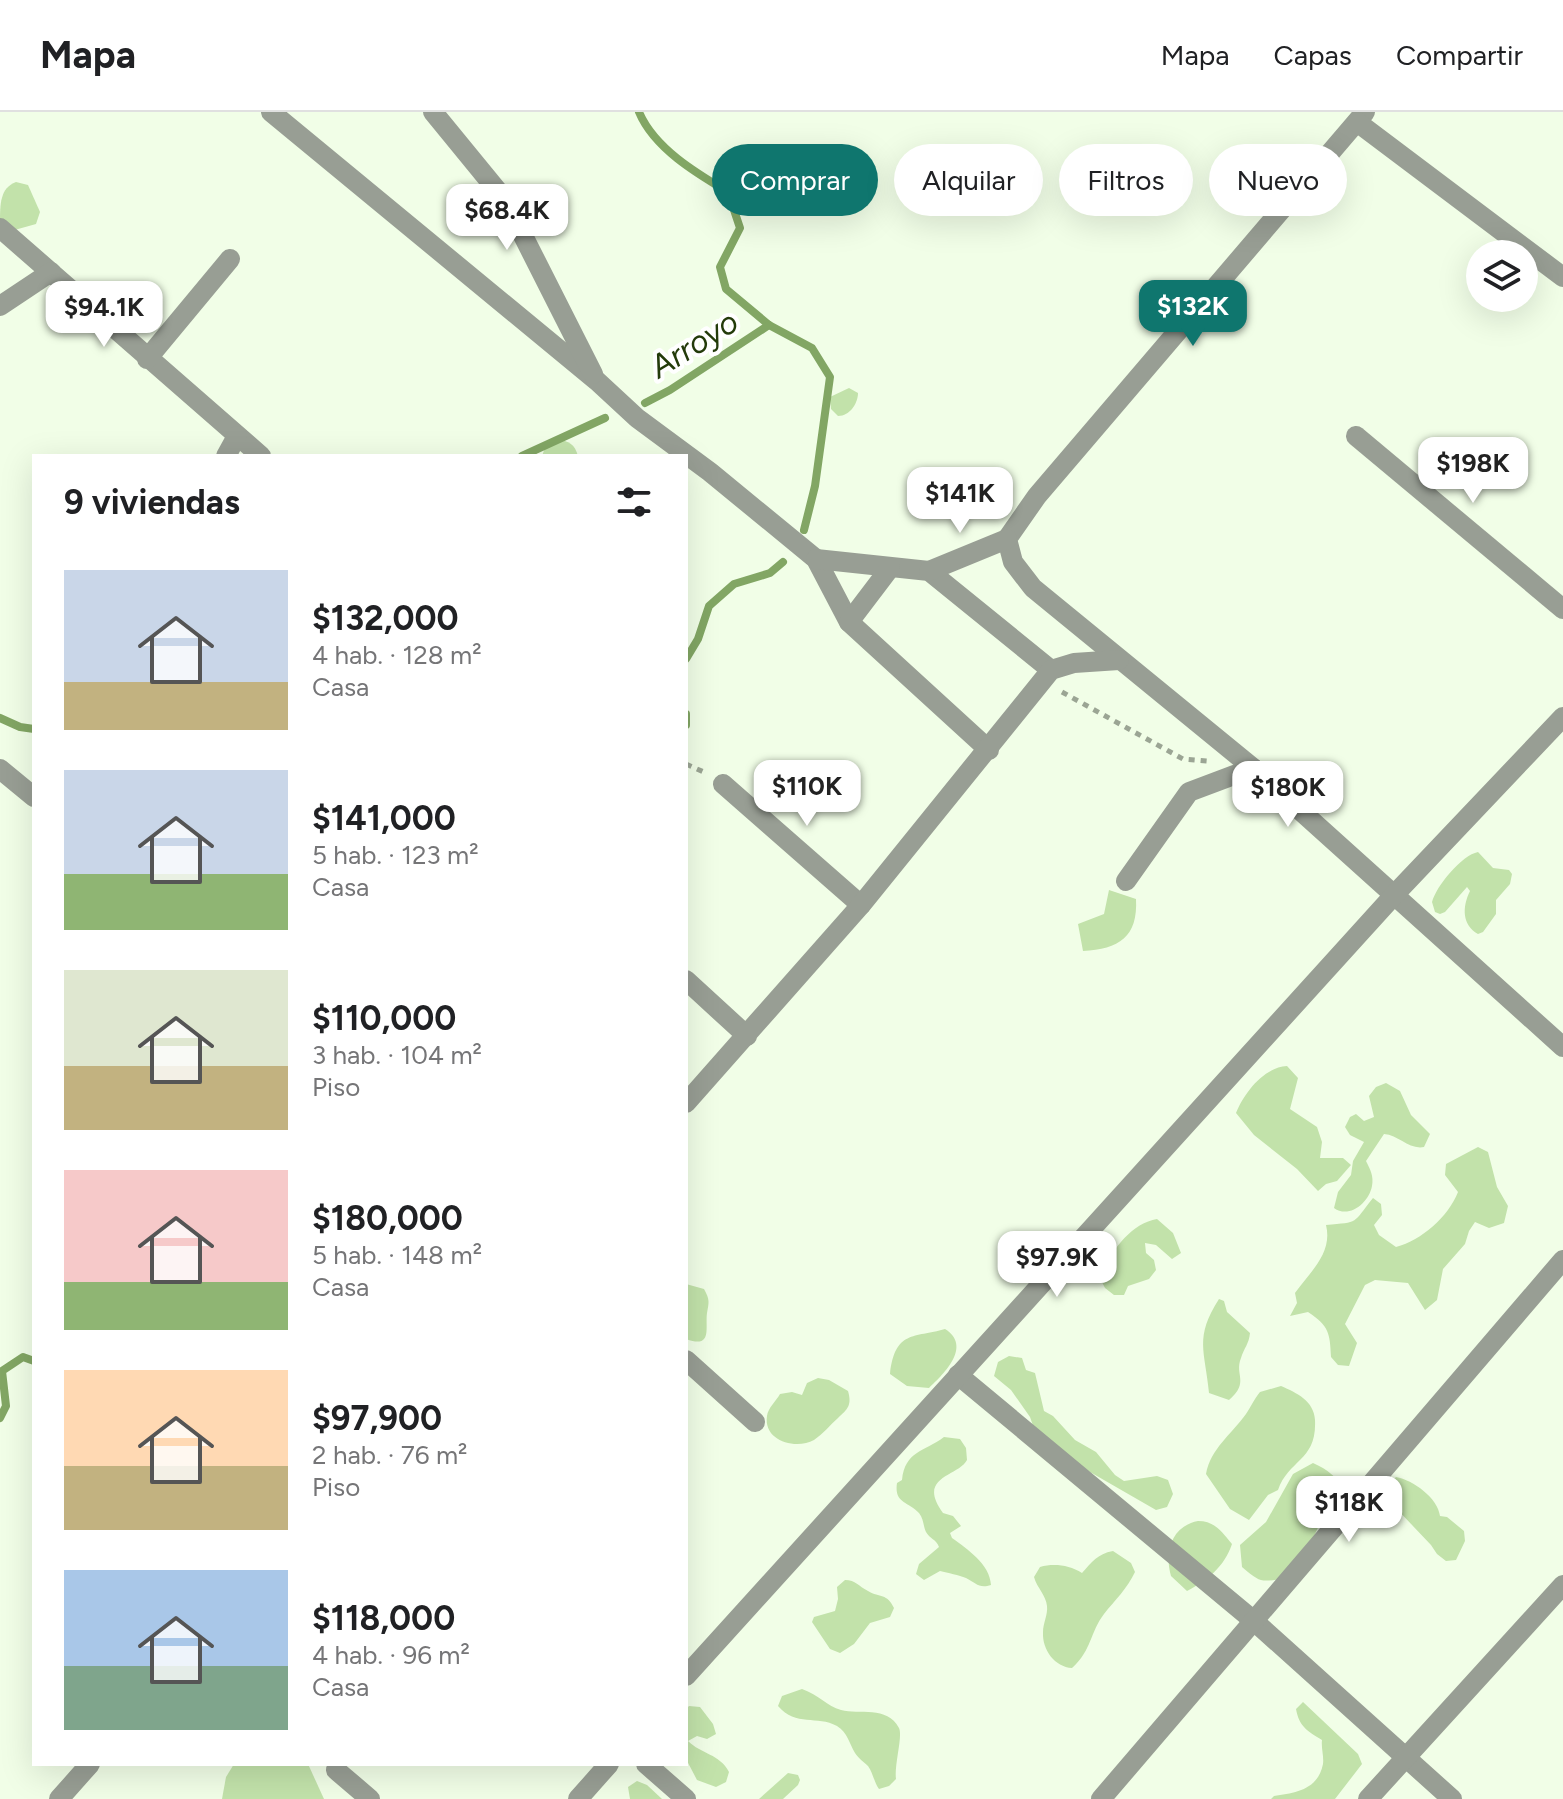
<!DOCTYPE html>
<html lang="es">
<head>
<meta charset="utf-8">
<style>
  body { margin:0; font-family:Figtree,sans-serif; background:#f2f2f2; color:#202124; height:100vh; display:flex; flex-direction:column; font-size:30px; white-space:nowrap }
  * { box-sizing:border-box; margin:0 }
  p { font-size:26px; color:#757577 }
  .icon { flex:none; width:44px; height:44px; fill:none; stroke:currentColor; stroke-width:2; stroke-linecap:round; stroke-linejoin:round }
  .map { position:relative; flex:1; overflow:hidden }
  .drawer { position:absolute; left:32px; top:342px; width:656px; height:1312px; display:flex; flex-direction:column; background:#fff; border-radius:0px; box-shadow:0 8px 32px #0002 }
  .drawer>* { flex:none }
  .hud { position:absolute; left:712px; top:32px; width:730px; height:72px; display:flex; gap:16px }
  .controls { position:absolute; left:1466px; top:128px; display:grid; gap:16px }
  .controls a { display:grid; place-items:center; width:72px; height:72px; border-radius:50%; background:#fff; box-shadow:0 8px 32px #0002; font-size:40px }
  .price { position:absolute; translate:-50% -68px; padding:0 18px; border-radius:16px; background:#fff; color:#222; font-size:26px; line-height:52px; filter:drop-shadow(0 2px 4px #0008) }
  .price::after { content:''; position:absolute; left:50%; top:48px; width:24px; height:18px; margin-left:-12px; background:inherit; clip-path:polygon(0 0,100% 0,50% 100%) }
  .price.active { background:#0f766e; color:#fff }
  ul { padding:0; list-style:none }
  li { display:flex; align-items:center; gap:24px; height:200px; padding:0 32px }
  li span { display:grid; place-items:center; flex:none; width:224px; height:160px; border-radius:0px; color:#555 }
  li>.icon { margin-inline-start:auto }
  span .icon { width:96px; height:96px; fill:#fffc; stroke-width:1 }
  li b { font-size:34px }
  h2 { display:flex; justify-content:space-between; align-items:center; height:96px; padding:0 32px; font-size:34px }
  .chip { padding:0 28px; border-radius:36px; background:#fff; box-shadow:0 8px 32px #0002; font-size:28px; line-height:72px }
  .chip.active { background:#0f766e; color:#fff }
  header { display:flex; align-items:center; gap:48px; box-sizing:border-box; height:112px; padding:0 40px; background:#fff; border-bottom:2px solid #e0e0e0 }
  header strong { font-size:38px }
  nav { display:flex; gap:44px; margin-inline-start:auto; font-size:28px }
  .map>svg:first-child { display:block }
  .green { fill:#c2e2aa }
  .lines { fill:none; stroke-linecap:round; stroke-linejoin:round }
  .stream { stroke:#82a664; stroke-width:8 }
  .path { stroke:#9ba594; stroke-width:5; stroke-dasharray:6 6; stroke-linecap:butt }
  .minor { stroke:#989e94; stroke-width:20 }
  .labels { text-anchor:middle; stroke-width:8; stroke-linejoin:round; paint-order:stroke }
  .water-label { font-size:32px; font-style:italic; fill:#233b0a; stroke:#fff }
</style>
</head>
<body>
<header>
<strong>Mapa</strong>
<nav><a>Mapa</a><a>Capas</a><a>Compartir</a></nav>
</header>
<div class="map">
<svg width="1563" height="1687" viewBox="0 0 1563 1687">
  <rect width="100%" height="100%" fill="#f1fee7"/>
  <g class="green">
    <path d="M16 70 28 73 40 100 36 112 11 119 0 111C0 92 0 76 16 70Z"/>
    <path d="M849 276 858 281C858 291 850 304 838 304L831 297 830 285Z"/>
    <path d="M557 328C569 328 575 333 578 344H542L546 333Z"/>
    <path d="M1478 740 1493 756 1509 758 1512 762 1510 772 1496 788V802L1483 820 1478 822C1462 813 1462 795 1470 779L1467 775 1445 800 1440 802 1435 800 1432 790C1436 774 1462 743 1478 740Z"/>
    <path d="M1109 778 1136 787C1138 825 1119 837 1083 839L1078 812 1104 802Z"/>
    <path d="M1287 954 1298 966 1290 997 1317 1015 1322 1030 1320 1046H1343L1351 1053 1337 1069 1326 1072 1318 1079 1297 1057 1254 1023 1236 1001C1244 981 1264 955 1287 954Z"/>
    <path d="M1386 971 1400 979 1411 1003 1430 1022 1424 1035C1409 1038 1399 1023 1384 1022L1366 1049C1370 1057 1374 1064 1372 1074 1369 1091 1349 1107 1334 1096L1338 1080 1351 1063 1353 1049 1364 1030 1350 1023 1345 1015 1350 1005 1356 1002 1364 1009 1374 1005 1369 984 1376 975Z"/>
    <path d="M1478 1035 1488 1040 1497 1075 1508 1094 1504 1111 1489 1116 1475 1110 1469 1119 1465 1132 1443 1157 1437 1188 1425 1198 1408 1171 1375 1168 1365 1173 1345 1212 1357 1231 1349 1254 1338 1253 1331 1245C1330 1221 1329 1214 1308 1200L1290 1204 1297 1191 1295 1181C1310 1160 1333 1141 1326 1113 1360 1110 1352 1112 1373 1086L1381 1092 1382 1103 1374 1113 1379 1123 1396 1135C1422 1128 1448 1105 1458 1080L1445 1063 1446 1052Z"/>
    <path d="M1157 1107 1173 1121 1181 1141 1172 1147 1156 1133 1145 1131 1146 1141 1154 1148 1156 1158 1149 1167 1128 1174 1124 1183H1114L1105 1176 1100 1166C1108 1142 1131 1111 1157 1107Z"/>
    <path d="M686 1172 704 1177C710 1188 709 1190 707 1201 705 1216 713 1237 686 1227Z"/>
    <path d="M1219 1187 1224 1189 1227 1200 1250 1221C1249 1232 1244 1236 1241 1246 1234 1263 1250 1270 1229 1288L1209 1281C1205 1238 1194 1226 1219 1187Z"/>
    <path d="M945 1217C972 1234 945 1261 929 1276L907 1274 890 1262C895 1218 914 1226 945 1217Z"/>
    <path d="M1009 1244 1022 1246 1026 1258 1035 1261 1044 1299 1053 1304 1075 1328 1096 1340 1115 1363 1124 1369 1157 1364 1168 1368 1173 1382 1167 1395 1156 1398 1090 1360 1037 1325 1030 1305 1011 1278 994 1264 998 1250Z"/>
    <path d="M818 1266 829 1268 848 1279C852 1293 848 1297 838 1306 830 1313 823 1322 814 1328 796 1338 763 1329 767 1304 768 1296 776 1289 780 1282L792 1280 802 1283 807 1271Z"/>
    <path d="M1281 1274C1297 1281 1314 1289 1315 1308 1317 1349 1289 1347 1278 1378L1268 1383 1249 1408 1230 1397 1206 1362C1211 1336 1231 1323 1246 1302 1251 1295 1254 1287 1260 1280Z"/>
    <path d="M944 1325 960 1327 966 1336 967 1348C958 1365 916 1364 943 1401L953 1404 961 1414 950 1421 952 1426C967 1437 990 1452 991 1473 979 1477 976 1471 966 1466 959 1463 948 1461 940 1459L924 1468 916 1462 919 1452 939 1435C936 1427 930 1427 926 1420 923 1414 924 1407 919 1401 907 1389 894 1391 897 1371L902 1368C905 1339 924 1340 944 1325Z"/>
    <path d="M1313 1351C1327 1357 1338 1366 1346 1379L1340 1394 1333 1403 1328 1404 1320 1411 1311 1431 1285 1467C1260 1469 1262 1472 1242 1455L1240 1433 1266 1410 1293 1362Z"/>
    <path d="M1396 1365C1413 1368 1438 1386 1440 1404L1447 1405 1464 1419 1465 1429 1456 1448 1446 1449 1437 1442 1431 1433 1394 1394 1388 1373Z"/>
    <path d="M1198 1409C1215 1409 1222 1420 1232 1432 1224 1455 1208 1468 1187 1479L1171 1464C1164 1439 1172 1414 1198 1409Z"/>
    <path d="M1113 1439 1131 1451 1135 1460C1127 1477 1115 1488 1104 1502 1090 1520 1092 1538 1072 1556 1055 1555 1042 1538 1043 1520 1043 1511 1048 1503 1047 1494 1046 1483 1037 1476 1034 1465L1040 1455C1054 1451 1069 1453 1082 1461 1092 1450 1097 1442 1113 1439Z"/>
    <path d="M845 1468C856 1468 858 1474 868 1479 880 1486 887 1481 894 1496L890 1505 870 1511 854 1532 840 1541 830 1537 812 1510 814 1505 835 1499 838 1487 837 1475Z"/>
    <path d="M802 1577C819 1583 827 1594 841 1598 859 1603 887 1593 899 1616 903 1624 894 1653 896 1667L889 1674 879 1677C874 1670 873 1661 868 1654 864 1650 858 1646 855 1641 849 1631 848 1621 837 1614 817 1603 796 1615 778 1594L782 1584Z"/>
    <path d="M1303 1590 1358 1642 1362 1652 1335 1687H1271L1274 1684C1295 1681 1318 1678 1323 1652 1324 1644 1321 1636 1322 1628 1307 1619 1299 1614 1296 1597Z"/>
    <path d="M689 1594 700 1595 713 1612 716 1622 707 1627 697 1624 688 1629C701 1642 720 1642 729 1660L726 1670 716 1675 697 1668 686 1647V1597Z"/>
    <path d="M234 1652H308L324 1687H222L226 1665Z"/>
    <path d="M788 1661 798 1663 800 1668 798 1673 783 1687H759Z"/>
    <path d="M637 1669 647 1673 662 1687H630L628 1675Z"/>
  </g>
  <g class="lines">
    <g class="stream">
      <path d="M639 0C654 36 696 61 728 80L740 116 720 155 726 177 769 213 812 236 830 265 815 374 804 418"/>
      <path d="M645 291 670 278 769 213"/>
      <path d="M522 344 605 306"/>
      <path d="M686 547 698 527 709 494 734 472 770 461 783 450"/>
      <path d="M686 602V613"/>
      <path d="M0 606 20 615 34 617"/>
      <path d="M0 1306 6 1294 2 1259 23 1245 34 1249"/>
    </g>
    <g class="path">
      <path d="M1062 580 1183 647 1207 649"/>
      <path d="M686 652 706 661"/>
    </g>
    <g class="minor">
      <path d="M271 0 597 269 637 306 710 360 816 447 849 510 989 638"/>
      <path d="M433 0 505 88 593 262"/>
      <path d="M1365 0 1037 384 1007 427 1013 450 1033 476 1253 656 1563 935"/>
      <path d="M1357 10 1563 165"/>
      <path d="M0 116 261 344"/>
      <path d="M0 194 51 160"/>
      <path d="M147 247 230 147"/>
      <path d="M1356 324 1563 497"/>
      <path d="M226 344 237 324"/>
      <path d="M816 447 929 459 1051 558"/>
      <path d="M929 459 1007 427"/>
      <path d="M849 510 890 456"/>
      <path d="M0 657 34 685"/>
      <path d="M723 672 861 793"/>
      <path d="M1126 769 1189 680 1253 656"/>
      <path d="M686 868 747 924"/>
      <path d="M686 991 861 793 1051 558 1074 551 1119 548"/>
      <path d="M686 1248 755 1310"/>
      <path d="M958 1263 1254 1509 1452 1687"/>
      <path d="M686 1564 1395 782 1563 605"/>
      <path d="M646 1652 686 1687"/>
      <path d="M336 1658 370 1687"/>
      <path d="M59 1687 90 1652"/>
      <path d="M578 1687 609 1652"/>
      <path d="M1101 1687 1563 1148"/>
      <path d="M1368 1687 1563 1473"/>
    </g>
  </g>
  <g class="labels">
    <g class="water-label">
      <text transform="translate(694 232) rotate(-32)" y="11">Arroyo</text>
    </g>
  </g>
</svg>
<div class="controls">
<a><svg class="icon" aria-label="layers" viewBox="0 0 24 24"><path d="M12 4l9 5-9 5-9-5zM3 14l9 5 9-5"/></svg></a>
</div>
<b class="price" style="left:507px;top:140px">$68.4K</b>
<b class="price active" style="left:1193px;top:236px">$132K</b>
<b class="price" style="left:104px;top:237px">$94.1K</b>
<b class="price" style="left:1473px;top:393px">$198K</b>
<b class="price" style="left:960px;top:423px">$141K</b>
<b class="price" style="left:807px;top:716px">$110K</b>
<b class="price" style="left:1288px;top:717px">$180K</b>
<b class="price" style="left:1057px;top:1187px">$97.9K</b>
<b class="price" style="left:1349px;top:1432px">$118K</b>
<div class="hud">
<a class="chip active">Comprar</a>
<a class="chip">Alquilar</a>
<a class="chip">Filtros</a>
<a class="chip">Nuevo</a>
</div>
<section class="drawer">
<h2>9 viviendas<svg class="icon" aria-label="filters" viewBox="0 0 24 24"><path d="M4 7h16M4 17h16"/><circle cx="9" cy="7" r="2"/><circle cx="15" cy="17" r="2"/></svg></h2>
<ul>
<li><span style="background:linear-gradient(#c9d6e8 70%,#c2b280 0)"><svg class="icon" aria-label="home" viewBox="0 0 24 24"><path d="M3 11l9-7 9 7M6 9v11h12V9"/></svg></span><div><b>$132,000</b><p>4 hab. · 128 m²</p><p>Casa</p></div></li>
<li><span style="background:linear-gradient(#c9d6e8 65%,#8fb573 0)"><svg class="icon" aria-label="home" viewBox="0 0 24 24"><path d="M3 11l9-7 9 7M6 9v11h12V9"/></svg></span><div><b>$141,000</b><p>5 hab. · 123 m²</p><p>Casa</p></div></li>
<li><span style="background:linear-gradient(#dfe7d0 60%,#c2b280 0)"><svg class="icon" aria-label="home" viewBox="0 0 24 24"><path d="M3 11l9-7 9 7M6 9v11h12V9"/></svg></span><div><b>$110,000</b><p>3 hab. · 104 m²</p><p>Piso</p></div></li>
<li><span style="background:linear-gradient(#f6c9c9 70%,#8fb573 0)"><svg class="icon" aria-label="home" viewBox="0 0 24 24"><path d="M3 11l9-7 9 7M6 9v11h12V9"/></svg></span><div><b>$180,000</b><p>5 hab. · 148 m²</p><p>Casa</p></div></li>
<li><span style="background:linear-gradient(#ffd9b3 60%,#c2b280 0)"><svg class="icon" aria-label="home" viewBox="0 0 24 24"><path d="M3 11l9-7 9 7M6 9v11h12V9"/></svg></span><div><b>$97,900</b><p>2 hab. · 76 m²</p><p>Piso</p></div></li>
<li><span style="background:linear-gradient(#a9c7e8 60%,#7fa58c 0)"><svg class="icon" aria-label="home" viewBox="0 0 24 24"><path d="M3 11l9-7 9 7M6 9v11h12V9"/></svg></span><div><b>$118,000</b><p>4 hab. · 96 m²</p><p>Casa</p></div></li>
</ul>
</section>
</div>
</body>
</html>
